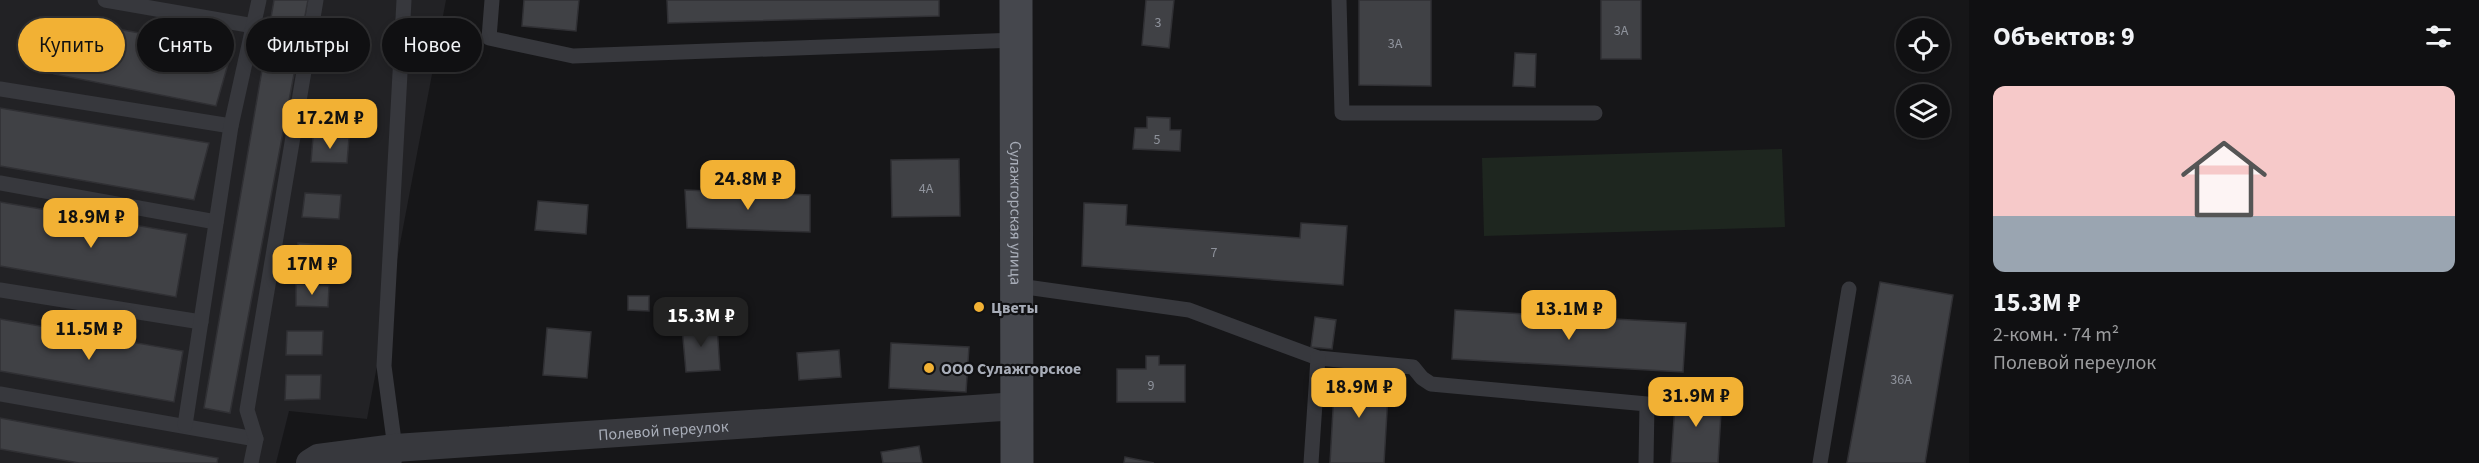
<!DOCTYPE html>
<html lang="ru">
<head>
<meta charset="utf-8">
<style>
  body { margin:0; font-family:"Source Sans 3",sans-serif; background:#19191b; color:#f1f3f6; height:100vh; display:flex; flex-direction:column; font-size:22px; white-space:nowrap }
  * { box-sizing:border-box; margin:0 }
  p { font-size:20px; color:#9c9d9f }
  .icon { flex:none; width:33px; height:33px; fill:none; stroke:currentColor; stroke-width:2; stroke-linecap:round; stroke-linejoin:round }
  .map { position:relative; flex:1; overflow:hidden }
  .side { display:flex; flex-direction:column; background:#101012; width:510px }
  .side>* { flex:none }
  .top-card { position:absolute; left:18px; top:18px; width:570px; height:54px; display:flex; gap:12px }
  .fabs { position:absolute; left:1896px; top:18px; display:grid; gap:12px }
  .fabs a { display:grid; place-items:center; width:54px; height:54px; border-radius:50%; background:#101012; box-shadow:0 3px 9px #0003,0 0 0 2px #303032; font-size:30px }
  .price { position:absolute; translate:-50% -51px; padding:0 14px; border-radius:12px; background:#f2b134; color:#111; font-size:20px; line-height:39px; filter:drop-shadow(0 2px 3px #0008) }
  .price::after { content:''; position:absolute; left:50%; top:36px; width:18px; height:14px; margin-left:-9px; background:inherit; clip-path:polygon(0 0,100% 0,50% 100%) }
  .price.selected { background:#222; color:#fff }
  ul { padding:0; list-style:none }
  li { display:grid; align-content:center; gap:12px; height:318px; padding:0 24px }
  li+li { border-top:2px solid #303032 }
  li span { display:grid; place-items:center; height:186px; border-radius:12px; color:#555 }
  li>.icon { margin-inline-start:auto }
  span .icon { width:108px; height:108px; fill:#fffc; stroke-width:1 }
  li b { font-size:26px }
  h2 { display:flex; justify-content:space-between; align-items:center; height:72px; padding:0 24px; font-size:26px }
  .pill { padding:0 21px; border-radius:27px; background:#101012; box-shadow:0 3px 9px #0003,0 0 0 2px #303032; font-size:21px; line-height:54px }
  .pill.selected { background:#f2b134; color:#111 }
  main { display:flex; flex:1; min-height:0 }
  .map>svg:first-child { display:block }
  .built { fill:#222225 }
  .green { fill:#1e261f }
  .building { fill:#404145; stroke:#303034; stroke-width:1.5 }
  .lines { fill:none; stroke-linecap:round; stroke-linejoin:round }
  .service { stroke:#37383d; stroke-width:15 }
  .minor { stroke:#37383d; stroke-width:28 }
  .secondary { stroke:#45474d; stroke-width:33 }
  .poi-dot { fill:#f2b134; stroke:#111113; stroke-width:2 }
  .labels { text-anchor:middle; stroke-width:4.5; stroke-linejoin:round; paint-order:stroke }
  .number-label { font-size:14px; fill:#8e929b }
  .street-label { font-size:16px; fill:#a8adb8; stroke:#111113 }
  .poi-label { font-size:16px; font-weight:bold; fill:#a8adb8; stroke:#111113; text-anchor:start }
</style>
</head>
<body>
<main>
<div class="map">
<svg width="1969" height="463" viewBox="0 0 1969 463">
  <rect width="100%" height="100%" fill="#161618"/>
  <path class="built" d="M0 0H446L367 419 289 411 276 463H0Z"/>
  <path class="green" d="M1782 149 1785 227 1484 236 1482 158Z"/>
  <g class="building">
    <path d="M274 0H308L230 413 204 408Z"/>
    <path d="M524 0H579L576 31 522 26Z"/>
    <path d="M667 0H939V16L668 23Z"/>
    <path d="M1146 0H1174L1169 48 1142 45Z"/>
    <path d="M1359 0H1431V86L1359 85Z"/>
    <rect x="1601" y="0" width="40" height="59"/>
    <path d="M69 20 232 50 216 106 54 74Z"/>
    <path d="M1515 53 1536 54 1535 87 1513 86Z"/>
    <path d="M0 108 209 143 194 200 0 166Z"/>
    <path d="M1147 117 1170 118V130H1181L1180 151 1133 149 1135 128H1147Z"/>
    <path d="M313 137 349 138 347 163 311 162Z"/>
    <path d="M959 159 960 216 892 217 891 160Z"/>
    <path d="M685 190 810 195V232L687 228Z"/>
    <path d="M305 193 341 195 339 219 302 217Z"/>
    <path d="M538 201 588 205 586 234 535 230Z"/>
    <path d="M0 202 187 234 176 297 0 266Z"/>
    <path d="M1084 203 1127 205 1126 225 1300 238 1301 223 1347 226 1343 285 1082 266Z"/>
    <path d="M298 243 333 246 331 270 297 268Z"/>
    <path d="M1880 282 1953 295 1925 463H1847Z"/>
    <path d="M296 284 329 286 328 307 296 306Z"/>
    <path d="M628 296H649V311L628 310Z"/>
    <path d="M1455 310 1686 323 1683 372 1452 359Z"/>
    <path d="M1315 317 1336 320 1332 349 1311 347Z"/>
    <path d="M0 319 183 351 174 402 0 371Z"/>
    <path d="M717 325 720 370 686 372 682 327Z"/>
    <path d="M547 328 591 332 587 378 543 375Z"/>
    <path d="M287 331H323L322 355H286Z"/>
    <path d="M891 343 969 347 966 392 889 388Z"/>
    <path d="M839 350 841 377 799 380 797 353Z"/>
    <path d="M1146 356H1159V365H1185V402H1117V369H1146Z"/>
    <path d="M1335 374 1389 377 1384 463H1330Z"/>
    <path d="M286 375H321L320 399 285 400Z"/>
    <path d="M1676 389 1722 396 1718 463H1671Z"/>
    <path d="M0 418 218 458 217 463H79L0 449Z"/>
    <path d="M919 446 922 463H883L881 452Z"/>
    <path d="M1125 457 1154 463H1124Z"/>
  </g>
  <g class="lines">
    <g class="service">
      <path d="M105 0 254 26"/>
      <path d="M492 0 489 38 573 56 1017 40"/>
      <path d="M1339 0 1342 113H1595"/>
      <path d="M0 89 231 126"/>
      <path d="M0 183 216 222"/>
      <path d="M1019 286 1189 310 1318 358 1413 367 1422 378 1431 384 1647 404 1646 463"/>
      <path d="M0 290 201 322"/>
      <path d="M0 394 256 439"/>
      <path d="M185 425 231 126 259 0"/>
      <path d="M251 463 256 439 247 410 316 0"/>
      <path d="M394 463 395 448 384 366 404 0"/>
      <path d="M1311 463 1318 358"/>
      <path d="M1820 463 1849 289"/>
    </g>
    <path class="minor" id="s1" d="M310 463 318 458 395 448 1018 406"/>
    <path class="secondary" id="s2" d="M1016 0 1017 463"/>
  </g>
  <g class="poi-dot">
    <circle cx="979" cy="307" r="6"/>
    <circle cx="929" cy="368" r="6"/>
  </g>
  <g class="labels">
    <g class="number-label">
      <text x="1158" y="27">3</text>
      <text x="1621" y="35">3А</text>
      <text x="1395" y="48">3А</text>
      <text x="1157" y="144">5</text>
      <text x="926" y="193">4А</text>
      <text x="1214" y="257">7</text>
      <text x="1901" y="384">36А</text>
      <text x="1151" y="390">9</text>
    </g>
    <g class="street-label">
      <text dy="6" stroke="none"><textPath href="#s2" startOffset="213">Сулажгорская улица</textPath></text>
      <text dy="6" stroke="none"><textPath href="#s1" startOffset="356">Полевой переулок</textPath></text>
    </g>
    <g class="poi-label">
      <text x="991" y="313">Цветы</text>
      <text x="941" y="374">ООО Сулажгорское</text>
    </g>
  </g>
</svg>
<div class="fabs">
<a><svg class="icon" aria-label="locate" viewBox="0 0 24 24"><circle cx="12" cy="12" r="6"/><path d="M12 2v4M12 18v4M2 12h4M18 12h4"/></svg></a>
<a><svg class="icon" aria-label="layers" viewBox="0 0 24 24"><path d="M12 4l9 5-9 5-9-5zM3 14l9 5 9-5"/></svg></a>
</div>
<b class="price" style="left:330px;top:150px">17.2M ₽</b>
<b class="price" style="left:748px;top:211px">24.8M ₽</b>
<b class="price" style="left:91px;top:249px">18.9M ₽</b>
<b class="price" style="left:312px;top:296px">17M ₽</b>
<b class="price" style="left:1569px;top:341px">13.1M ₽</b>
<b class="price selected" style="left:701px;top:348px">15.3M ₽</b>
<b class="price" style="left:89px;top:361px">11.5M ₽</b>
<b class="price" style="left:1359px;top:419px">18.9M ₽</b>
<b class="price" style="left:1696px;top:428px">31.9M ₽</b>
<div class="top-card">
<a class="pill selected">Купить</a>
<a class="pill">Снять</a>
<a class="pill">Фильтры</a>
<a class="pill">Новое</a>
</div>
</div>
<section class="side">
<h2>Объектов: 9<svg class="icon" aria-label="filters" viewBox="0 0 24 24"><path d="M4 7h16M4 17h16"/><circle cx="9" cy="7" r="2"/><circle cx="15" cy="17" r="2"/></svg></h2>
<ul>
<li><span style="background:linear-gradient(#f6c9c9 70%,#9aa5b1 0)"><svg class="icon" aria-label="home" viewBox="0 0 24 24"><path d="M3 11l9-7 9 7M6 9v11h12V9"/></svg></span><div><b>15.3M ₽</b><p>2-комн. · 74 m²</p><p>Полевой переулок</p></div></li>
</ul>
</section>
</main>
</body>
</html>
